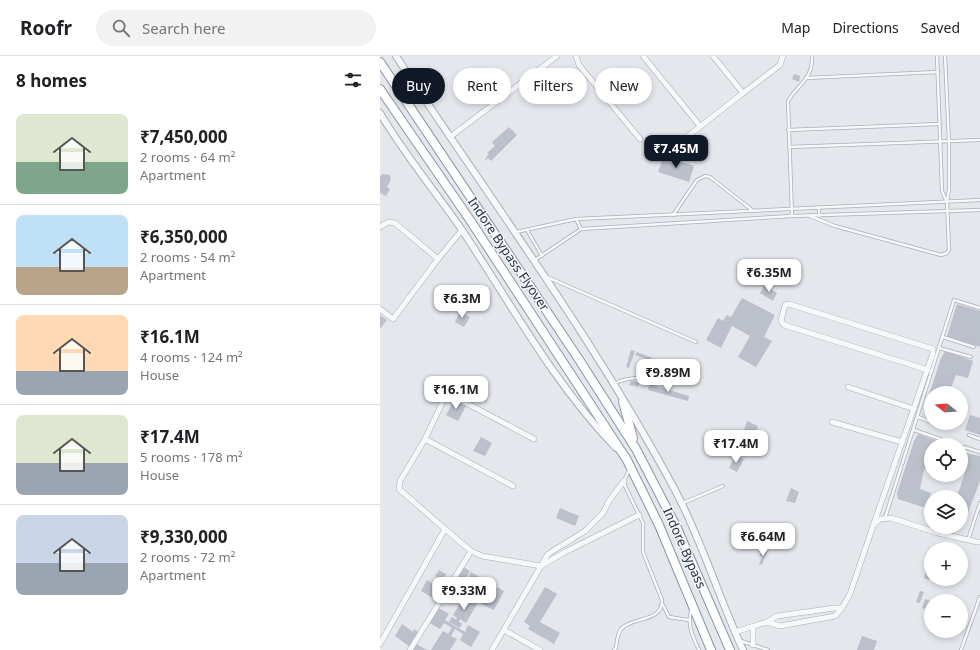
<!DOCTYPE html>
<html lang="en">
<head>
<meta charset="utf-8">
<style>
  body { margin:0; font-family:"Noto Sans",sans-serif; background:#f2f2f2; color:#202124; height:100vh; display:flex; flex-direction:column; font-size:15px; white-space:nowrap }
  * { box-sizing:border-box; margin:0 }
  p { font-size:13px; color:#757577 }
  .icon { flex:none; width:22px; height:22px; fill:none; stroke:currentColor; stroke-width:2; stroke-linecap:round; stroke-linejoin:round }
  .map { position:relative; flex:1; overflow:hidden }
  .details { display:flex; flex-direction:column; background:#fff; width:380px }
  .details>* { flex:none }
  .hud { position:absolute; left:12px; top:12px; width:380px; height:36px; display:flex; gap:8px }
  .needle { width:26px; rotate:287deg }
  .tools { position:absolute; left:544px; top:330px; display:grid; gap:8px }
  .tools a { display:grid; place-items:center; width:44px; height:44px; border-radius:50%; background:#fff; box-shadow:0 2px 6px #0003; font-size:20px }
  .price { position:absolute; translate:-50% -34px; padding:0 9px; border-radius:8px; background:#fff; color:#222; font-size:13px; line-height:26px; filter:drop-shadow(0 1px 2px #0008) }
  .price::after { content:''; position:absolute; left:50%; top:24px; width:12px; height:9px; margin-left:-6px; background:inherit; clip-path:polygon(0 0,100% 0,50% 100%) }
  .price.current { background:#111827; color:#fff }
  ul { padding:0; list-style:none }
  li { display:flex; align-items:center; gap:12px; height:100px; padding:0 16px }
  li+li { border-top:1px solid #e0e0e0 }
  li span { display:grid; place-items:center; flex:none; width:112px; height:80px; border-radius:8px; color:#555 }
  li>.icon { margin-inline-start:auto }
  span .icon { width:48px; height:48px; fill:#fffc; stroke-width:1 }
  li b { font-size:17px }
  h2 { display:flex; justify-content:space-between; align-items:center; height:48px; padding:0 16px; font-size:17px }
  .tag { padding:0 14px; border-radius:18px; background:#fff; box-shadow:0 2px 6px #0003; font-size:14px; line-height:36px }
  .tag.current { background:#111827; color:#fff }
  header { display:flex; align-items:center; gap:24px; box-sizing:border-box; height:56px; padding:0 20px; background:#fff; border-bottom:1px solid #e0e0e0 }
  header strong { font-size:19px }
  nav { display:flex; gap:22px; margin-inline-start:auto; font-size:14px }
  .search { width:280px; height:36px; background:#f2f2f2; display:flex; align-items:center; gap:10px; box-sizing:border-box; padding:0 14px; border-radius:22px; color:#757577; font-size:15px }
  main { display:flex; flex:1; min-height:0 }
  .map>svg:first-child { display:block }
  .building { fill:#bbc0ca }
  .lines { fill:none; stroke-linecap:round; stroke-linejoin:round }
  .service-casing { stroke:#a9aeb7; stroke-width:4 }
  .minor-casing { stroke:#a9aeb7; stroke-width:6 }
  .tertiary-casing { stroke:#a9aeb7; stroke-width:8 }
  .trunk-casing { stroke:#8b94a3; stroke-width:10 }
  .service { stroke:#f7f8fa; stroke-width:2.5 }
  .minor { stroke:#f7f8fa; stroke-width:5 }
  .tertiary { stroke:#f7f8fa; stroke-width:6 }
  .trunk { stroke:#fff; stroke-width:8 }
  .labels { text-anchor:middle; stroke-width:3; stroke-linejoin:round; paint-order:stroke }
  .street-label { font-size:13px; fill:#2b3445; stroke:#f4f6f9 }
</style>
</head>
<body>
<header>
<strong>Roofr</strong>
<div class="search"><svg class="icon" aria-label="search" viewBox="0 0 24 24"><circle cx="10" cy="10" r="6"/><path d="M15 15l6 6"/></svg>Search here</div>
<nav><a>Map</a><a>Directions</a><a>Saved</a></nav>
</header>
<main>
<section class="details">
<h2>8 homes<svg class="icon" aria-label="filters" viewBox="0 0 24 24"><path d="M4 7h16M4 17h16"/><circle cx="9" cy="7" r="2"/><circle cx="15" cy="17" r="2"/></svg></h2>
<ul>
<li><span style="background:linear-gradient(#dfe7d0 60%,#7fa58c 0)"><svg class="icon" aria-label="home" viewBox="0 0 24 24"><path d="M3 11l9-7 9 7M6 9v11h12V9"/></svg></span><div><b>₹7,450,000</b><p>2 rooms · 64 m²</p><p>Apartment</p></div></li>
<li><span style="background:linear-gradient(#bfe0f5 65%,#b9a48a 0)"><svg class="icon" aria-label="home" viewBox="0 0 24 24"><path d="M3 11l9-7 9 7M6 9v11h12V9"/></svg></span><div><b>₹6,350,000</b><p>2 rooms · 54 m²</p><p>Apartment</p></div></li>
<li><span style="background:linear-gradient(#ffd9b3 70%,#9aa5b1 0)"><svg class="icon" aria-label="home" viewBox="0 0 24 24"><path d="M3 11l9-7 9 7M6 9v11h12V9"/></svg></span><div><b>₹16.1M</b><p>4 rooms · 124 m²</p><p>House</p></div></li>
<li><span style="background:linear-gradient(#dfe7d0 60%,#9aa5b1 0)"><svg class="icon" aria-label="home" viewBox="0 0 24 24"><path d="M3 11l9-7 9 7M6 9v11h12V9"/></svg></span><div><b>₹17.4M</b><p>5 rooms · 178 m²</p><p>House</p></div></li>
<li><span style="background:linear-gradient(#c9d6e8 60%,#9aa5b1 0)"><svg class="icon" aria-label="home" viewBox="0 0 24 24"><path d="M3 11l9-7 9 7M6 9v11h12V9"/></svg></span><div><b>₹9,330,000</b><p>2 rooms · 72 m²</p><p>Apartment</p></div></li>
</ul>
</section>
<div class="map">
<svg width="600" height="594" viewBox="0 0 600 594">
  <rect width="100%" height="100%" fill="#e4e7ec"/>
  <g class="building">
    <path d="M414 18 420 20 419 26 412 23Z"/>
    <path d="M129 71 137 79 111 105 108 102 106 104 105 103 109 98 107 97 115 90 112 86Z"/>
    <path d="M284 100 314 110 309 126 278 116Z"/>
    <path d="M2 118 10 119 11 124 7 131 10 133 6 140 0 137V121Z"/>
    <path d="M384 230 397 237 393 245 380 237Z"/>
    <path d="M362 242 395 259 384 281 392 285 376 311 358 301 370 280 352 270 341 292 326 284 338 262 343 265 347 259 351 261Z"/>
    <path d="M577 248 600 255V291L567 280Z"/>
    <path d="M80 256 90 261 84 271 75 266Z"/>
    <path d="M0 259 7 264 0 273Z"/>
    <path d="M251 294 255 295 249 312 246 311Z"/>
    <path d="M565 295 593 305 588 322 576 319 569 337H551V363L545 361 544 354 561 302Z"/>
    <path d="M257 296 272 302 271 305 255 299Z"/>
    <path d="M274 302 301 314 298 321 271 309Z"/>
    <path d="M251 324 259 327 258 331 249 329Z"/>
    <path d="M269 328 309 340 308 345 268 334Z"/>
    <path d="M74 344 86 350 78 365 66 359Z"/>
    <path d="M590 359 600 362V379L585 374Z"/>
    <path d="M367 365 378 370 365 401 356 397Z"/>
    <path d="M538 378 569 389H551V402H549L543 418 540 433 551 437 546 452 518 443 517 437 534 385Z"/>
    <path d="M101 381 112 387 105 400 93 395Z"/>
    <path d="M581 396 600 400V425L584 467 581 466V441H577L586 413 581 412Z"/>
    <path d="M356 399 364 403 357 416 349 412Z"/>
    <path d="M411 432 419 436 415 447 406 445Z"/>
    <path d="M180 452 199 460 195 470 176 462Z"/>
    <path d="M383 494 387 496 382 509 379 508 382 501 379 500Z"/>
    <path d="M83 511 90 515 84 526 96 533 98 531 87 524 91 516 115 530 110 538 100 532 99 535 111 541 117 531 124 535 114 554 101 548 105 541 86 530 83 536 72 529Z"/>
    <path d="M59 514 66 518 63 522 70 527 66 532 60 528 62 524 55 520Z"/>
    <path d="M546 514 551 516 549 524 544 522Z"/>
    <path d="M47 524 64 534 58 545 41 535Z"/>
    <path d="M165 531 177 538 160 566 180 577 174 588 148 573 150 570 144 566Z"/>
    <path d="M540 535 544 536 540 547 536 546Z"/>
    <path d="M85 539 98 546 86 567 80 563 79 566 82 568 80 572 69 566 72 561 76 564 77 562 73 559Z"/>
    <path d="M545 543 551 545 549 554 542 552Z"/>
    <path d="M57 551 69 558 65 564 85 576 88 569 100 576 91 591 80 584 83 578 75 573 71 580 77 583 70 594H51L63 575 68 578 72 572 64 567 60 573 48 566Z"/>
    <path d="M22 568 33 576 34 573 38 576 30 591 15 580Z"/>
    <path d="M482 580 497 585 494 594H477Z"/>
    <path d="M35 587 47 594H31Z"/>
  </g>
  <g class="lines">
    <g class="service-casing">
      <g id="service">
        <path d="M557 0 562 135 566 144"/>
        <path d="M426 22 558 16"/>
        <path d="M408 74 559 68"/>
        <path d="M409 91 600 84"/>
        <path d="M439 151V160"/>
        <path d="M293 159 317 124 325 120 330 121 372 154"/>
        <path d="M412 160 408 45C417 29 433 24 432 0"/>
        <path d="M430 160 455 170 561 199 567 197 569 194 567 145 569 134V86L565 0"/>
        <path d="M196 163 201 173 412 160 600 154"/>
        <path d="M147 174 162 200"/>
        <path d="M136 176 196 163 600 144"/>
        <path d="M155 204 201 173"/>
        <path d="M167 221 316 286"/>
        <path d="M563 281 594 291"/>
        <path d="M559 292 591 301"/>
        <path d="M233 328C253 318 271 322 291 328"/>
        <path d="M538 361 551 366"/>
        <path d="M554 367 568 372"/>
        <path d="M534 374 563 384"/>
        <path d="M589 379 600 383"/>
        <path d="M584 391 600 396"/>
        <path d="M303 447 343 430"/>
        <path d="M505 462 574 244 600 252"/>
        <path d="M588 484 600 447"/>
        <path d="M283 549 289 561 309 564"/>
        <path d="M311 555C307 569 313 581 319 594"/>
        <path d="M361 585 388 594"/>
        <path d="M234 594 236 592C237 585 237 577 242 572 253 561 283 566 282 544L263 496V467L245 430 244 425 249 414"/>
        <path d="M581 594 600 541"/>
      </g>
    </g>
    <g class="minor-casing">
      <g id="minor">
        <path d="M196 0 199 9 260 83"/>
        <path d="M263 0 320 70"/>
        <path d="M333 0 363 37 400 9 403 0"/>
        <path d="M70 81 177 0"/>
        <path d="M294 91 363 37"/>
        <path d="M0 171 8 166 15 167 58 203 13 263 0 253"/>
        <path d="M58 203 82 174"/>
        <path d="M468 331 534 353"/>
        <path d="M452 366 522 386"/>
        <path d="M45 383 133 430"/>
        <path d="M493 470 553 297V293L409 248 405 249 401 265 404 269 548 314"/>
        <path d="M65 473 19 433 20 425 45 383 65 341 73 340 154 383"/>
        <path d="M387 566 400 570 455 560 462 552 470 538 493 470 500 463 511 462 558 477 597 486H600"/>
        <path d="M373 571V589"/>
        <path d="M124 574 160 594"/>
        <path d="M355 576 387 566 397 560 455 552H462"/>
        <path d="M0 588 65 473 91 495 102 500 161 510 185 496 259 459"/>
        <path d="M30 594 91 495"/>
        <path d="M112 594 168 498 205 475 223 457 229 445 244 425"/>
      </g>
    </g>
    <g class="tertiary-casing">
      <g id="tertiary">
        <path d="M16 0C110 143 214 283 295 434 322 485 339 542 363 594"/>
        <path d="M0 57C24 98 55 135 82 174 131 248 174 328 236 392"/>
      </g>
    </g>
    <g class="trunk-casing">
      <g id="trunk">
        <path d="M0 6 200 305 256 393 297 472 350 594"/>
        <path d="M0 33 90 164 247 404 279 469 331 594"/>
        <path d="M243 346 253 382"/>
      </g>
    </g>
    <use href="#service" class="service"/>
    <use href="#minor" class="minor"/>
    <use href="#tertiary" class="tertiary"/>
    <use href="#trunk" class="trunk"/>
  </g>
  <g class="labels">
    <g class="street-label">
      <text transform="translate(129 198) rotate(56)" y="5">Indore Bypass Flyover</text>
      <text transform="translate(305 492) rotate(66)" y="5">Indore Bypass</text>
    </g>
  </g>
</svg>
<div class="tools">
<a><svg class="needle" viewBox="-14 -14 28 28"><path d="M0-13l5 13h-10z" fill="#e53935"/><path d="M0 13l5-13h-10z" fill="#757577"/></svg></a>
<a><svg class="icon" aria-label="locate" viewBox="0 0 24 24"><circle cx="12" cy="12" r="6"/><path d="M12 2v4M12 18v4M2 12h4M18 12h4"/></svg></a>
<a><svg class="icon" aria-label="layers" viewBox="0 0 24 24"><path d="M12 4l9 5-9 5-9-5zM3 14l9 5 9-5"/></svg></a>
<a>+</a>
<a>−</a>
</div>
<b class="price current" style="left:296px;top:113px">₹7.45M</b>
<b class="price" style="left:389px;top:237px">₹6.35M</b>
<b class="price" style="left:82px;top:263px">₹6.3M</b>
<b class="price" style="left:288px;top:337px">₹9.89M</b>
<b class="price" style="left:76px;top:354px">₹16.1M</b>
<b class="price" style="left:356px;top:408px">₹17.4M</b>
<b class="price" style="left:383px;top:501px">₹6.64M</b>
<b class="price" style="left:84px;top:555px">₹9.33M</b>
<div class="hud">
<a class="tag current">Buy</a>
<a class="tag">Rent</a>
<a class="tag">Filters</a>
<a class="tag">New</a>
</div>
</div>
</main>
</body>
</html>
